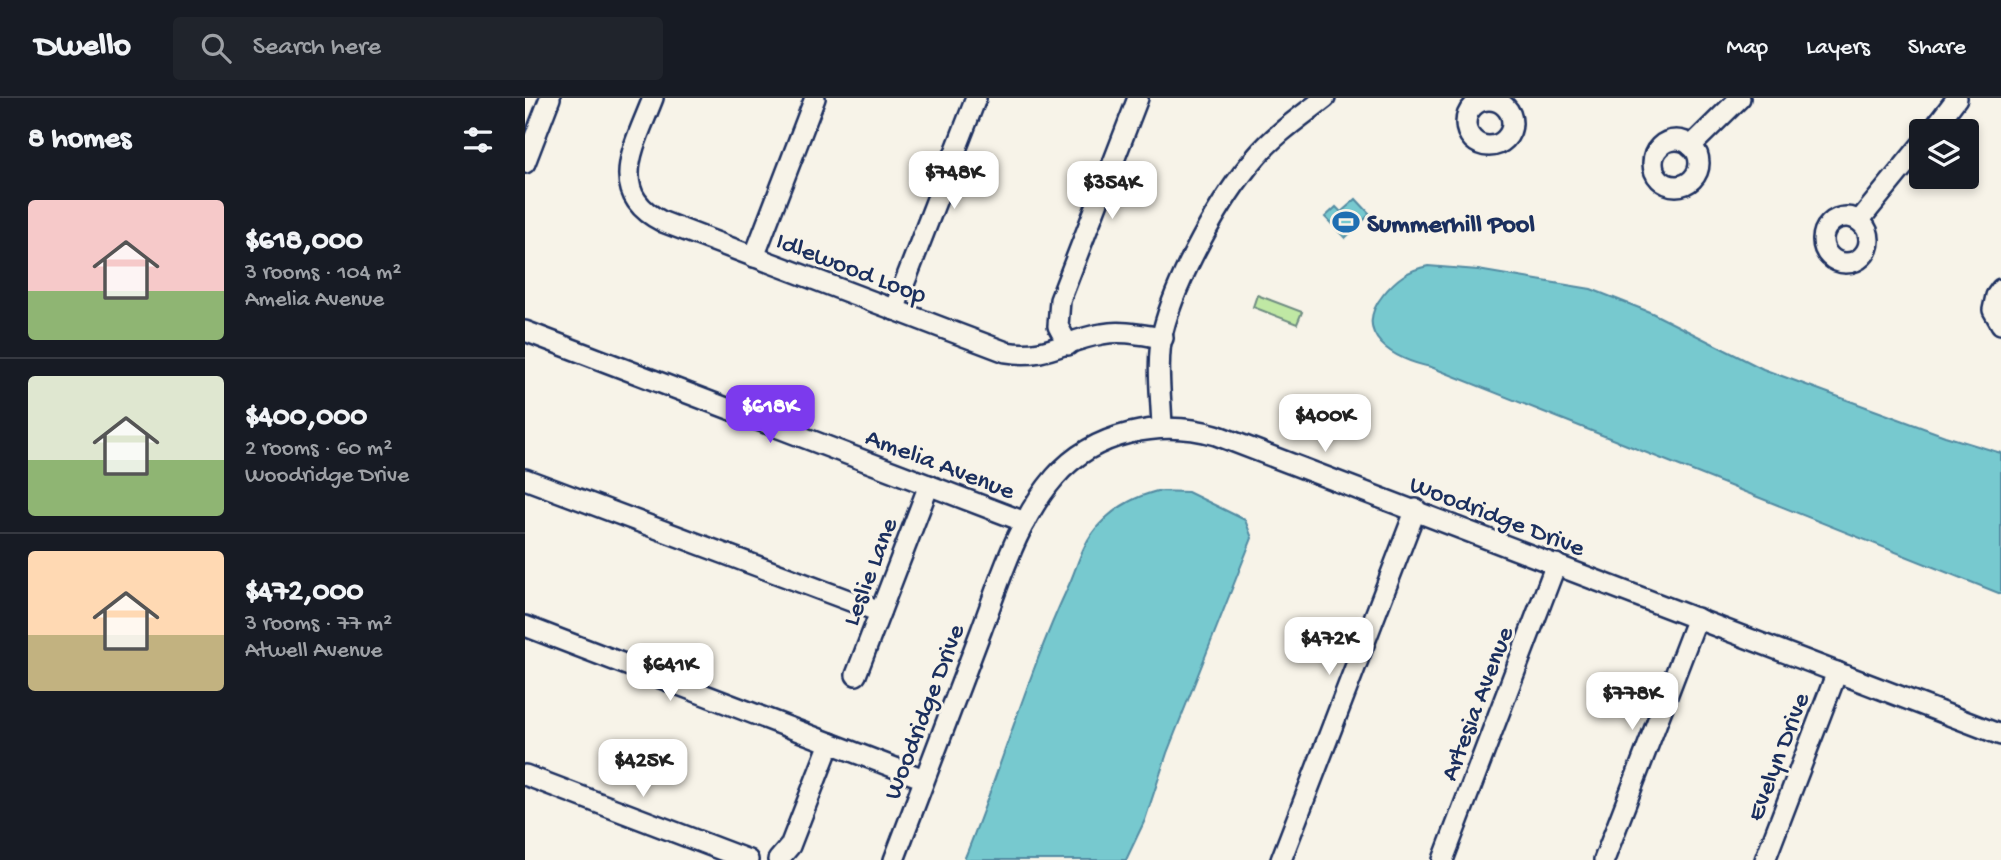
<!DOCTYPE html>
<html lang="en">
<head>
<meta charset="utf-8">
<style>
  body { margin:0; font-family:"Gochi Hand",sans-serif; background:#20242c; color:#f1f3f6; height:100vh; display:flex; flex-direction:column; font-size:26px; white-space:nowrap }
  * { box-sizing:border-box; margin:0 }
  p { font-size:23px; color:#9ea1a6 }
  .icon { flex:none; width:38px; height:38px; fill:none; stroke:currentColor; stroke-width:2; stroke-linecap:round; stroke-linejoin:round }
  .map { position:relative; flex:1; overflow:hidden }
  .panel { display:flex; flex-direction:column; background:#171b24; width:525px }
  .panel>* { flex:none }
  .controls { position:absolute; left:1384px; top:21px; display:grid; gap:14px }
  .controls a { display:grid; place-items:center; width:70px; height:70px; border-radius:7px; background:#171b24; box-shadow:0 4px 10px #0003; font-size:35px }
  .price { position:absolute; translate:-50% -60px; padding:0 16px; border-radius:14px; background:#fff; color:#222; font-size:23px; line-height:46px; filter:drop-shadow(0 2px 4px #0008) }
  .price::after { content:''; position:absolute; left:50%; top:42px; width:21px; height:16px; margin-left:-10px; background:inherit; clip-path:polygon(0 0,100% 0,50% 100%) }
  .price.active { background:#7c3aed; color:#fff }
  ul { padding:0; list-style:none }
  li { display:flex; align-items:center; gap:21px; height:175px; padding:0 28px }
  li+li { border-top:2px solid #363941 }
  li span { display:grid; place-items:center; flex:none; width:196px; height:140px; border-radius:7px; color:#555 }
  li>.icon { margin-inline-start:auto }
  span .icon { width:84px; height:84px; fill:#fffc; stroke-width:1 }
  li b { font-size:30px }
  h2 { display:flex; justify-content:space-between; align-items:center; height:84px; padding:0 28px; font-size:30px }
  header { display:flex; align-items:center; gap:42px; box-sizing:border-box; height:98px; padding:0 35px; background:#171b24; border-bottom:2px solid #363941 }
  header strong { font-size:33px }
  nav { display:flex; gap:38px; margin-inline-start:auto; font-size:24px }
  .search { width:490px; height:63px; background:#20242c; display:flex; align-items:center; gap:18px; box-sizing:border-box; padding:0 24px; border-radius:7px; color:#9ea1a6; font-size:26px }
  main { display:flex; flex:1; min-height:0 }
  .map>svg:first-child { display:block }
  .green { fill:#c0e8a4; stroke:#6e8c81; stroke-width:2 }
  .water { fill:#77c9cf; stroke:#528ba2; stroke-width:2 }
  .lines { fill:none; stroke-linecap:round; stroke-linejoin:round }
  .minor-casing { stroke:#1b2f5e; stroke-width:24 }
  .minor { stroke:#f7f3e8; stroke-width:19 }
  .labels { text-anchor:middle; stroke-width:6; stroke-linejoin:round; paint-order:stroke }
  .poi-label { font-size:26px; font-weight:bold; fill:#1b2f5e; stroke:#f7f3e8; text-anchor:start }
  .street-label { font-size:26px; fill:#1b2f5e; stroke:#f7f3e8 }
</style>
</head>
<body>
<header>
<strong>Dwello</strong>
<div class="search"><svg class="icon" aria-label="search" viewBox="0 0 24 24"><circle cx="10" cy="10" r="6"/><path d="M15 15l6 6"/></svg>Search here</div>
<nav><a>Map</a><a>Layers</a><a>Share</a></nav>
</header>
<main>
<section class="panel">
<h2>8 homes<svg class="icon" aria-label="filters" viewBox="0 0 24 24"><path d="M4 7h16M4 17h16"/><circle cx="9" cy="7" r="2"/><circle cx="15" cy="17" r="2"/></svg></h2>
<ul>
<li><span style="background:linear-gradient(#f6c9c9 65%,#8fb573 0)"><svg class="icon" aria-label="home" viewBox="0 0 24 24"><path d="M3 11l9-7 9 7M6 9v11h12V9"/></svg></span><div><b>$618,000</b><p>3 rooms · 104 m²</p><p>Amelia Avenue</p></div></li>
<li><span style="background:linear-gradient(#dfe7d0 60%,#8fb573 0)"><svg class="icon" aria-label="home" viewBox="0 0 24 24"><path d="M3 11l9-7 9 7M6 9v11h12V9"/></svg></span><div><b>$400,000</b><p>2 rooms · 60 m²</p><p>Woodridge Drive</p></div></li>
<li><span style="background:linear-gradient(#ffd9b3 60%,#c2b280 0)"><svg class="icon" aria-label="home" viewBox="0 0 24 24"><path d="M3 11l9-7 9 7M6 9v11h12V9"/></svg></span><div><b>$472,000</b><p>3 rooms · 77 m²</p><p>Atwell Avenue</p></div></li>
</ul>
</section>
<div class="map">
<svg width="1476" height="762" viewBox="0 0 1476 762">
  <rect width="100%" height="100%" fill="#f7f3e8"/>
  <filter id="ink" filterUnits="userSpaceOnUse"><feTurbulence type="fractalNoise" baseFrequency=".0143" numOctaves="2"/><feDisplacementMap in="SourceGraphic" scale="14" xChannelSelector="R" yChannelSelector="G"/><feConvolveMatrix kernelMatrix="1 2 1 2 8 2 1 2 1" color-interpolation-filters="sRGB"/></filter>
  <g filter="url(#ink)">
    <path class="green" d="M732 197 777 214 772 226 728 209Z"/>
    <g class="water">
      <path d="M831 101 845 116 820 140 800 119 811 109 816 114Z"/>
      <path d="M903 168 953 172 1066 191 1127 215 1238 271 1420 338 1476 355V496L906 269C869 262 826 237 858 197 871 181 883 172 903 168Z"/>
      <path d="M632 393 663 394 712 418 720 422 727 440 642 655 620 722 601 762H439C476 672 502 577 543 489 553 467 557 445 574 427 590 409 609 399 632 393Z"/>
    </g>
    <g class="lines">
      <g class="minor-casing">
        <g id="minor">
          <path d="M128 0C111 45 79 95 138 124L481 254C523 261 539 242 577 236 597 232 618 237 638 240"/>
          <circle cx="964" cy="25" r="23"/>
          <path d="M1407 33 1432 0"/>
          <circle cx="1151" cy="65" r="23"/>
          <path d="M1166 48 1215 0"/>
          <path d="M0 65 25 0"/>
          <circle cx="1321" cy="142" r="23"/>
          <path d="M1334 123 1396 47"/>
          <path d="M229 159 290 0"/>
          <path d="M1476 191 1471 198 1468 212 1476 226"/>
          <path d="M369 212 451 0"/>
          <path d="M0 233 500 424"/>
          <path d="M543 247 533 228 535 202 613 0"/>
          <path d="M637 329C636 298 631 263 638 233 651 181 696 99 731 59 750 36 777 18 800 0"/>
          <path d="M0 381 355 514"/>
          <path d="M0 528 399 681"/>
          <path d="M331 577 404 387"/>
          <path d="M0 677 223 762"/>
          <path d="M253 762 265 748 305 645"/>
          <path d="M369 762C398 685 427 609 456 533 476 480 492 423 530 379 569 334 636 321 691 337L1476 637"/>
          <path d="M756 762 891 411"/>
          <path d="M918 762 1031 466"/>
          <path d="M1079 762 1172 520"/>
          <path d="M1240 762 1312 574"/>
        </g>
      </g>
      <use href="#minor" class="minor"/>
    </g>
  </g>
  <defs>
    <g id="stadium-bare" transform="scale(2.1)"><path d="M0-5a6.5 5 0 1 0 0 10a6.5 5 0 1 0 0-10ZM-3.5-1.8h7v3.6h-7Z" fill="#1f6fb2" stroke="#f7f3e8" stroke-width="2.5" paint-order="stroke"/></g>
  </defs>
  <g fill-rule="evenodd">
    <use href="#stadium-bare" x="821" y="124"/>
  </g>
  <g class="labels">
    <g class="poi-label">
      <text x="842" y="133">Summerhill Pool</text>
    </g>
    <g class="street-label">
      <text transform="translate(327 168) rotate(21)" y="9">Idlewood Loop</text>
      <text transform="translate(416 364) rotate(21)" y="9">Amelia Avenue</text>
      <text transform="translate(973 416) rotate(21)" y="9">Woodridge Drive</text>
      <text transform="translate(343 473) rotate(-69)" y="9">Leslie Lane</text>
      <text transform="translate(950 605) rotate(-69)" y="9">Artesia Avenue</text>
      <text transform="translate(397 613) rotate(-69)" y="9">Woodridge Drive</text>
      <text transform="translate(1251 658) rotate(-69)" y="9">Evelyn Drive</text>
    </g>
  </g>
</svg>
<div class="controls">
<a><svg class="icon" aria-label="layers" viewBox="0 0 24 24"><path d="M12 4l9 5-9 5-9-5zM3 14l9 5 9-5"/></svg></a>
</div>
<b class="price" style="left:429px;top:113px">$748K</b>
<b class="price" style="left:587px;top:123px">$354K</b>
<b class="price active" style="left:245px;top:347px">$618K</b>
<b class="price" style="left:800px;top:356px">$400K</b>
<b class="price" style="left:804px;top:579px">$472K</b>
<b class="price" style="left:145px;top:605px">$641K</b>
<b class="price" style="left:1107px;top:634px">$778K</b>
<b class="price" style="left:118px;top:701px">$425K</b>
</div>
</main>
</body>
</html>
